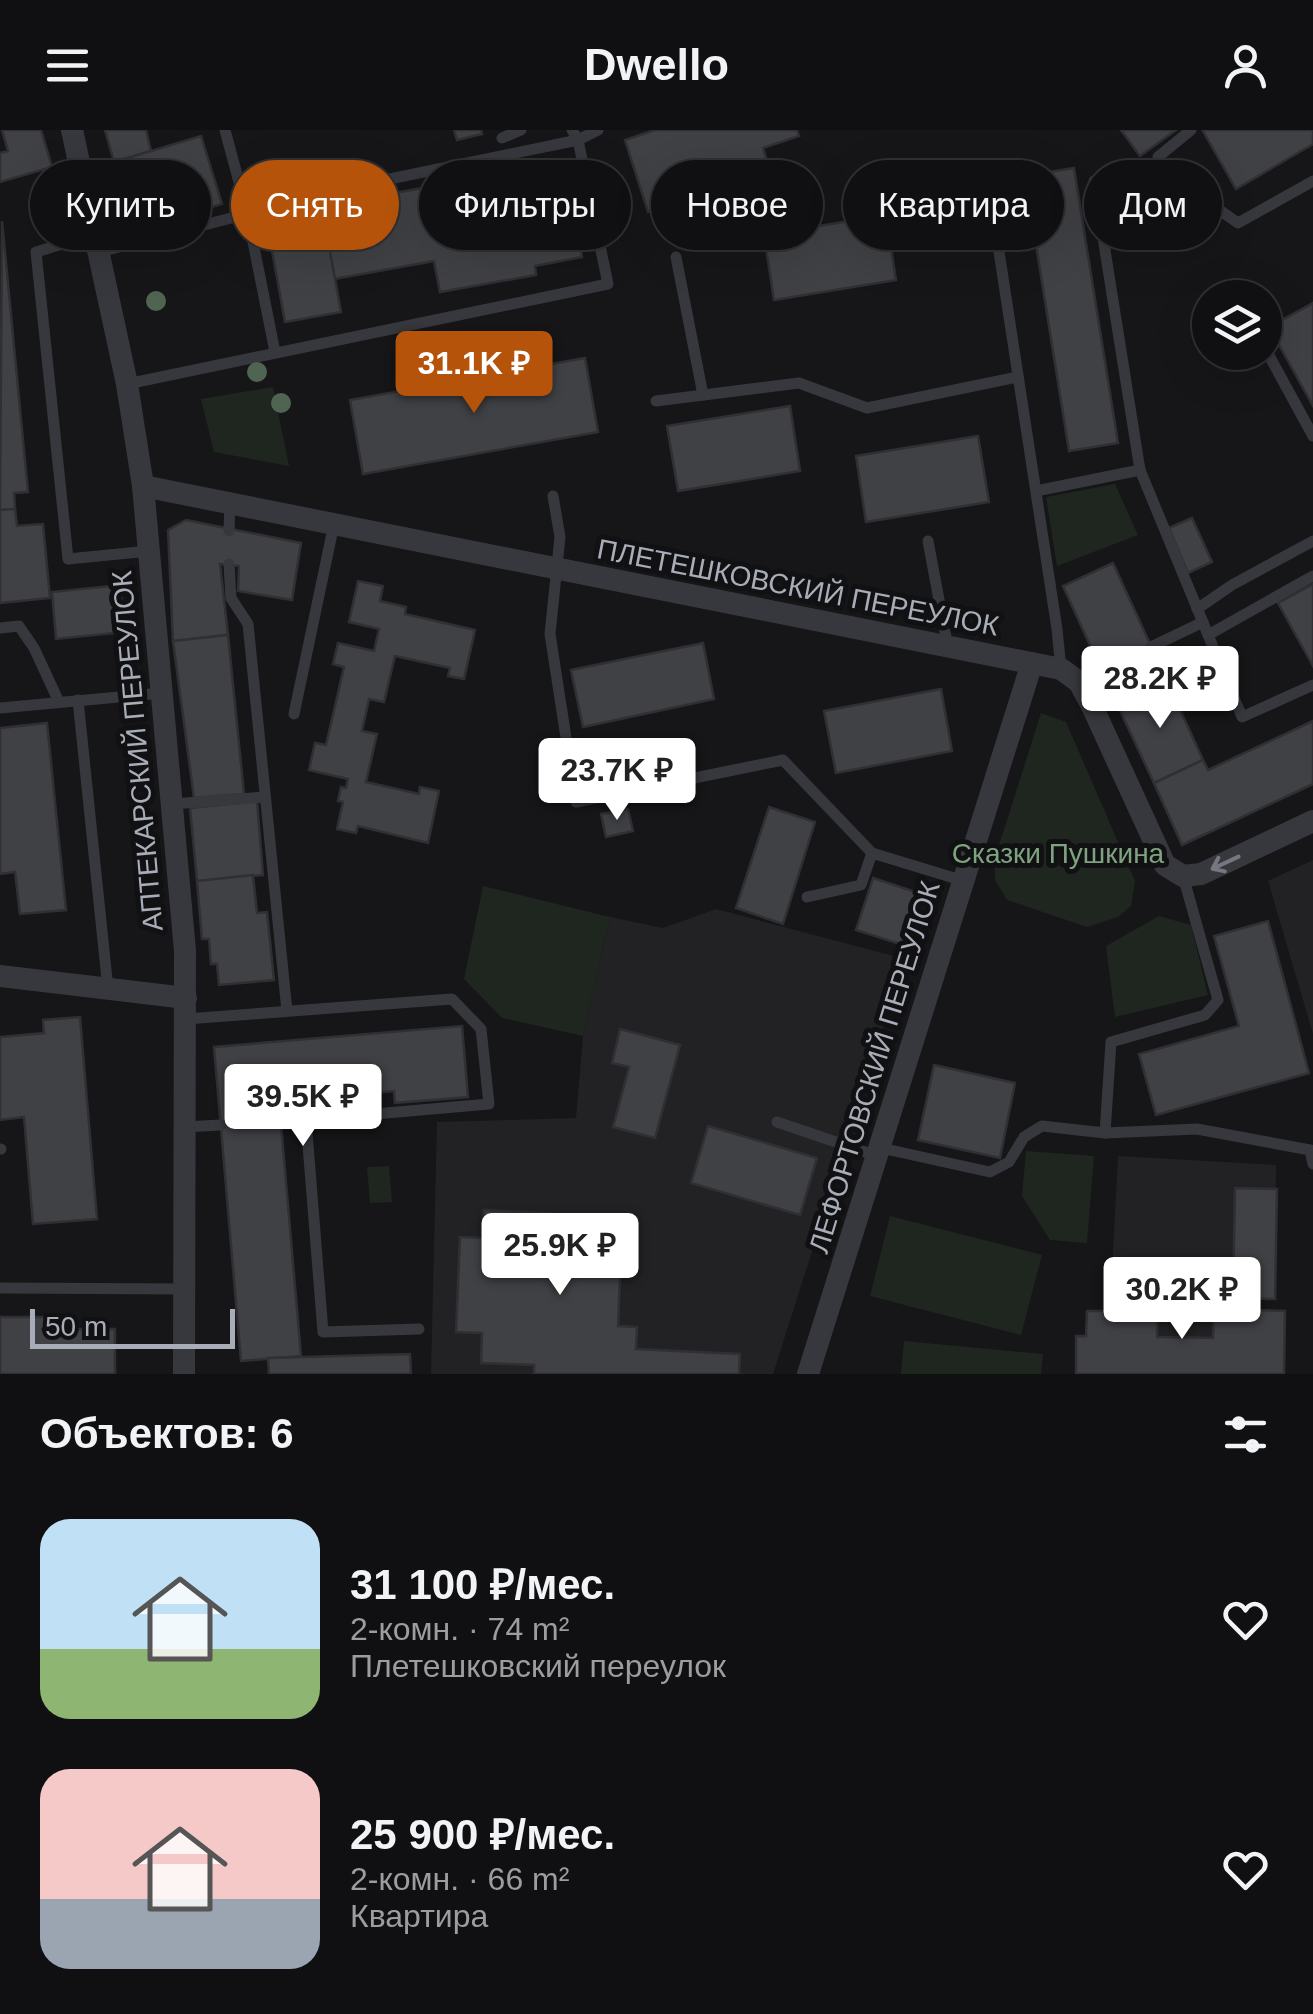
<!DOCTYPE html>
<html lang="ru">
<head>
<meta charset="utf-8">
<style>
  body { margin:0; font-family:Helvetica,sans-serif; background:#19191b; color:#f1f3f6; height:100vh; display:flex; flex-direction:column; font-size:38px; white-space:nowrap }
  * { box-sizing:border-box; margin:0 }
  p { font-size:32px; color:#9c9d9f }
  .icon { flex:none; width:55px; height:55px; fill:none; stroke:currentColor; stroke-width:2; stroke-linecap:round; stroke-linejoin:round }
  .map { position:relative; height:1244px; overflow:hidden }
  .panel { display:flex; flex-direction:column; background:#101012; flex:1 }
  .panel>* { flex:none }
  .guide { position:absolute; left:30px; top:30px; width:1255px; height:90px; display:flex; gap:20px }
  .fabs { position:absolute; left:1192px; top:150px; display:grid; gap:20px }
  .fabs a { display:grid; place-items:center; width:90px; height:90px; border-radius:50%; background:#101012; box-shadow:0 10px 40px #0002,0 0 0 2px #303032; font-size:50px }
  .scale { position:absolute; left:30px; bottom:25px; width:205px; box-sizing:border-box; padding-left:10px; border:5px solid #a8adb8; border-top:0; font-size:28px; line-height:35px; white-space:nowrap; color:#a8adb8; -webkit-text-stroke:8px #111113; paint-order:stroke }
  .price { position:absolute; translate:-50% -85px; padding:0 22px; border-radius:10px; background:#fff; color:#222; font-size:32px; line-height:65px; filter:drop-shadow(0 2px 5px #0008) }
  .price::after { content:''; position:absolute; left:50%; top:60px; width:30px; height:22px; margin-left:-15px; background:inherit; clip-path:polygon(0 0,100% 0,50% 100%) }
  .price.active { background:#b45309; color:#fff }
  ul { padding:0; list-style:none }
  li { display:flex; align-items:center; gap:30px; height:250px; padding:0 40px }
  li span { display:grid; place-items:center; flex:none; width:280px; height:200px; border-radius:30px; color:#555 }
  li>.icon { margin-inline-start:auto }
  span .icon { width:120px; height:120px; fill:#fffc; stroke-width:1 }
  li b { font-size:42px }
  h2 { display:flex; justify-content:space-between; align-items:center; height:120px; padding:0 40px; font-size:42px }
  .pill { padding:0 35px; border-radius:45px; background:#101012; box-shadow:0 10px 40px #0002,0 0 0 2px #303032; font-size:35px; line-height:90px }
  .pill.active { background:#b45309; color:#fff }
  header { display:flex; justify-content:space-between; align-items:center; height:130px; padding:0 40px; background:#101012; font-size:45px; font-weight:800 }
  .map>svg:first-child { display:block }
  .built { fill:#222225 }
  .green { fill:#1e261f }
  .building { fill:#404145; stroke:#303034; stroke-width:2.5 }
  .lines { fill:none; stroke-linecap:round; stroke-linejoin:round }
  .lane { stroke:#37383d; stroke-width:11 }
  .street { stroke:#37383d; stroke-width:22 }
  .tree { fill:#506452 }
  .oneway { stroke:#757881 }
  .labels { text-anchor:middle; stroke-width:10; stroke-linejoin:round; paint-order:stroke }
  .street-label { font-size:28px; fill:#a8adb8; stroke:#111113 }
  .park-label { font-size:28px; fill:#7fa381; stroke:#111113 }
</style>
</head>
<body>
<header><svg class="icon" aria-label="menu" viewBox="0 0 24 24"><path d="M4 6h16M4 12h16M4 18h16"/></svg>Dwello<svg class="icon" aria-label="person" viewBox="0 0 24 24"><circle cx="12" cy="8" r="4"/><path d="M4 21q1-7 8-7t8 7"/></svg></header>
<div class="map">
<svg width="1313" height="1244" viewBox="0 0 1313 1244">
  <rect width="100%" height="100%" fill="#161618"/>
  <g class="built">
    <path d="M1313 730V904L1268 751Z"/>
    <path d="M716 779 905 829 773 1244H431L437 992 576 988 583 906 610 787 663 798Z"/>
    <path d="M1118 1026 1276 1035 1275 1169H1257L1256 1180 1285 1181 1284 1244H1076V1206H1086L1087 1181 1110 1180Z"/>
  </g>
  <g class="green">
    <path d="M273 257 289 336 214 322 201 269Z"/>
    <path d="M1115 354 1138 405 1057 436 1046 367Z"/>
    <path d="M1041 583 1066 592 1135 751 1131 776 1118 787 1087 797 1007 770 995 750V728Z"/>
    <path d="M483 756 610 787 583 906 502 888 464 849Z"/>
    <path d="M1159 786 1191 795 1208 865 1115 887 1106 816Z"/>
    <path d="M1026 1021 1094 1026 1087 1113 1050 1110 1022 1066Z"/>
    <path d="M389 1036 392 1072 370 1073 367 1037Z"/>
    <path d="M890 1086 1042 1125 1021 1205 870 1166Z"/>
    <path d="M904 1211 1043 1224 1041 1244H901Z"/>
  </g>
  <g class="building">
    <path d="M2 0H41L52 37 0 52V23L8 21Z"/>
    <path d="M105 0H146L151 21 114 32Z"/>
    <path d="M454 0H481L482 4 457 10Z"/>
    <path d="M655 0H797L799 6 763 18 770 41 648 82 625 10Z"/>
    <path d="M1121 0H1176L1140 26Z"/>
    <path d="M1205 0H1313V14L1236 59 1203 1Z"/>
    <path d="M201 6 222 74 135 100 114 32Z"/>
    <path d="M565 31 582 127 535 136 536 145 440 162 434 131 334 149 321 76 434 56 440 92 519 78 512 40Z"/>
    <path d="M1074 38 1118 313 1069 321 1025 46Z"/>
    <path d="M886 85 896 150 774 170 764 105Z"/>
    <path d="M2 91 28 362 14 363 15 379 0 380Z"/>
    <path d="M325 94 341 182 285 192 269 104Z"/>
    <path d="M1313 173V276L1269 197Z"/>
    <path d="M585 228 598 302 363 344 350 270Z"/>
    <path d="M790 276 800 341 678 361 667 296Z"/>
    <path d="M978 306 989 372 866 392 856 326Z"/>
    <path d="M15 379 17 396 43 394 50 468 0 473V380Z"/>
    <path d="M1192 388 1212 432 1188 443 1169 398Z"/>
    <path d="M186 390 301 413 292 470 238 461 239 436 220 434 228 505 173 511 168 400Z"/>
    <path d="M1113 433 1166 549 1116 572 1063 456Z"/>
    <path d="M358 451 383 456 380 471 406 477 405 484 475 500 464 549 448 546 450 538 395 526 384 572 369 569 362 601 377 604 366 652 419 664 420 657 439 661 428 713 358 696 356 703 337 699 343 672 338 671 341 657 346 658 348 649 309 640 315 613 326 615 344 537 333 534 338 513 374 521 379 499 349 492Z"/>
    <path d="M1313 454V536L1278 473Z"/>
    <path d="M120 455 124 502 56 509 52 462Z"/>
    <path d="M228 505 244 664 194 668 173 511Z"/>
    <path d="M703 513 714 569 583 597 571 540Z"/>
    <path d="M1166 549 1203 630 1154 653 1116 572Z"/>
    <path d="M941 559 952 621 836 643 824 581Z"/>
    <path d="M1313 591V654L1182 715 1154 653 1203 630 1208 640Z"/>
    <path d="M47 593 66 780 20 784 15 742 0 744V598Z"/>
    <path d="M257 671 263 745 197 751 190 678Z"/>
    <path d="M769 677 815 692 783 794 736 778Z"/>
    <path d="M628 679 633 701 606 707 601 684Z"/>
    <path d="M253 745 257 783 267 782 274 850 219 855 217 834H211L209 809H202L197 751Z"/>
    <path d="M873 748 922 764 906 816 856 800Z"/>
    <path d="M1268 791 1309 943 1156 985 1139 924 1239 896 1214 806Z"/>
    <path d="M80 887 97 1089 33 1094 24 987 0 990V907L44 903 43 890Z"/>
    <path d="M462 896 468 967 395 973 394 961 279 971 301 1226 241 1231 214 917Z"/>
    <path d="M620 899 680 915 655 1008 613 997 629 937 612 933Z"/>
    <path d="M934 935 1015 953 1000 1028 918 1010Z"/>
    <path d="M708 996 817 1028 800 1085 691 1053Z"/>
    <path d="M1235 1058 1277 1059 1275 1169 1233 1168Z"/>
    <path d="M484 1080 637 1088 635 1125 621 1124 618 1196 637 1197 636 1219 740 1224 739 1244H534V1235L481 1233 482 1203 456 1202 460 1107 482 1108Z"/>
    <path d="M1110 1168 1158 1169 1157 1207 1213 1208 1214 1168H1257L1256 1180 1285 1181 1284 1244H1076V1206H1086L1087 1181H1110Z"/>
    <path d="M0 1187H61V1199H115V1244H0Z"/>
    <path d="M410 1224 411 1244H269L268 1228Z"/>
  </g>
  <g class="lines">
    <g class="lane">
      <path d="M225 0 247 82 275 222"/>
      <path d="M572 0 578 10 598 0"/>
      <path d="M1191 0 1158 27 1172 47 1238 93 1313 51"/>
      <path d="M502 8 521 0"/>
      <path d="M986 37 1057 499 1061 539"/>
      <path d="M904 83 990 68"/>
      <path d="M95 104 36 122 68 429 149 421"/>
      <path d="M99 122 356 56 578 10 608 154 127 254"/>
      <path d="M676 127 703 265"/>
      <path d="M1231 156 1237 168"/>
      <path d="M1265 218 1313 306"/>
      <path d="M656 271 799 253 867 278 1018 247"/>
      <path d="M1140 340 1242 587 1313 555"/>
      <path d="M1036 361 1140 340 1094 51"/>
      <path d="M553 366 560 407 550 504 576 672 783 630 872 723 964 751"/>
      <path d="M229 401 230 373"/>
      <path d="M928 411 948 518"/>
      <path d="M229 434 231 468 248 494 287 881"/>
      <path d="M1197 479 1232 455 1313 411"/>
      <path d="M0 498 19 496 34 518 59 572"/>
      <path d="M1208 505 1313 446"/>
      <path d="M1151 517 1203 492"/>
      <path d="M1079 552 1103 542"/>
      <path d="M78 570 108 859"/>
      <path d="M0 578 162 563"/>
      <path d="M294 584 334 394"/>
      <path d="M172 674 265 667"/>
      <path d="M807 767 861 755 872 723"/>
      <path d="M186 889 452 869 481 899 489 974 306 990 281 988"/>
      <path d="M306 990 323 1202 419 1199"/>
      <path d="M777 992 877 1026"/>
      <path d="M184 997 221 995"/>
      <path d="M1105 1003 1197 999 1310 1020 1313 1034"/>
      <path d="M881 1018 990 1042 1009 1032 1024 1007 1042 996 1105 1003 1111 912 1205 885 1218 870 1183 746"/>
      <path d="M0 1019H1"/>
      <path d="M0 1158 185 1159"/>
    </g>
    <g class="street">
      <path d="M72 0 127 254 143 356 185 821 184 1244"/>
      <path d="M143 356 1061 539 1079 552 1092 576 1165 735 1183 746 1201 744 1313 691"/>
      <path d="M0 846 186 868"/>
      <path d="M808 1244 1032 533"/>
    </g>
  </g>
  <g class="tree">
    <circle cx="156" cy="171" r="10"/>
    <circle cx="257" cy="242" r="10"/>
    <circle cx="281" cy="273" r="10"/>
  </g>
  <defs><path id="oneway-shaft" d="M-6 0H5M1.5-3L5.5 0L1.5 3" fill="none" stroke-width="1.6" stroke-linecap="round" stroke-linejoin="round" transform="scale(2.5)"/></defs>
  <use class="oneway" href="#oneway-shaft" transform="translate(1225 733) rotate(155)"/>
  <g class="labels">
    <g class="street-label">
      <text transform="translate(798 457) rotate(11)" y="10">ПЛЕТЕШКОВСКИЙ ПЕРЕУЛОК</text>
      <text transform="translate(137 621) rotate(-95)" y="10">АПТЕКАРСКИЙ ПЕРЕУЛОК</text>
      <text transform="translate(874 937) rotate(-73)" y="10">ЛЕФОРТОВСКИЙ ПЕРЕУЛОК</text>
    </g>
    <g class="park-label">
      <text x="1058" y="733">Сказки Пушкина</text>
    </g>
  </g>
</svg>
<div class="fabs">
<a><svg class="icon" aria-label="layers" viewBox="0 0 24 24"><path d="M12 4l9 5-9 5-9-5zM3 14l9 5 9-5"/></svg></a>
</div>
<div class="scale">50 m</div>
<b class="price active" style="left:474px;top:286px">31.1K ₽</b>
<b class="price" style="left:1160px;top:601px">28.2K ₽</b>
<b class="price" style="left:617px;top:693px">23.7K ₽</b>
<b class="price" style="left:303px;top:1019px">39.5K ₽</b>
<b class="price" style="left:560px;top:1168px">25.9K ₽</b>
<b class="price" style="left:1182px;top:1212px">30.2K ₽</b>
<div class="guide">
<a class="pill">Купить</a>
<a class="pill active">Снять</a>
<a class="pill">Фильтры</a>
<a class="pill">Новое</a>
<a class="pill">Квартира</a>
<a class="pill">Дом</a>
</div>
</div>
<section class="panel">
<h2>Объектов: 6<svg class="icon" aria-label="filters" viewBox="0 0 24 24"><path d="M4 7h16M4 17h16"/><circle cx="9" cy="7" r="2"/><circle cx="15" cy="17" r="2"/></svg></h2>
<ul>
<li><span style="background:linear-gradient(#bfe0f5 65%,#8fb573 0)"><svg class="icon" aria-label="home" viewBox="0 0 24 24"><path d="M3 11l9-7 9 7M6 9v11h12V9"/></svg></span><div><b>31 100 ₽/мес.</b><p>2-комн. · 74 m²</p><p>Плетешковский переулок</p></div><svg class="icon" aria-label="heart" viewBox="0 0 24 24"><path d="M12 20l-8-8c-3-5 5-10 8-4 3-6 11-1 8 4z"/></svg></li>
<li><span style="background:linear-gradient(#f6c9c9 65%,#9aa5b1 0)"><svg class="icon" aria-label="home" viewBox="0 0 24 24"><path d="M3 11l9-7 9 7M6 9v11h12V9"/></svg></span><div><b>25 900 ₽/мес.</b><p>2-комн. · 66 m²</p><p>Квартира</p></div><svg class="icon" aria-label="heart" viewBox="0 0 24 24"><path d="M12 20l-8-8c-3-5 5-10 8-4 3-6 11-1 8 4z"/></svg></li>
</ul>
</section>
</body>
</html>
